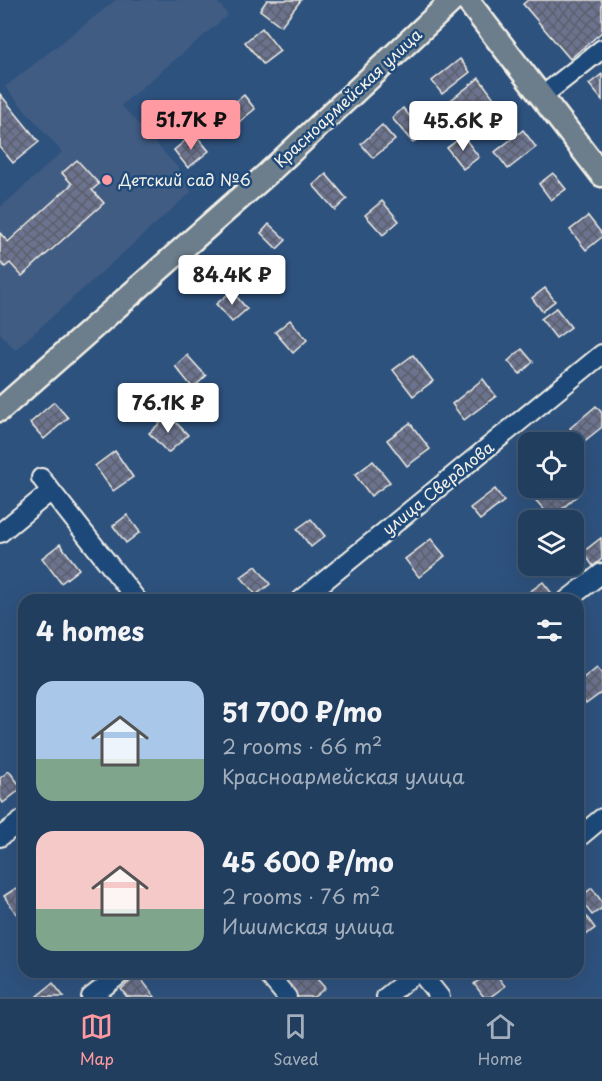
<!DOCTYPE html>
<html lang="en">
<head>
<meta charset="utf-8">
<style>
  body { margin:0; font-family:"Playpen Sans",sans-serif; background:#2e4967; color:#f1f3f6; height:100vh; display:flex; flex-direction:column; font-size:22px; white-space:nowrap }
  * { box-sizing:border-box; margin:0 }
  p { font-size:20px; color:#a2aebc }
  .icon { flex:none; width:33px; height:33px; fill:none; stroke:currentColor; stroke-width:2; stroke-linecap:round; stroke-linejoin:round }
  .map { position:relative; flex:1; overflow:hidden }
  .panel { position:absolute; left:18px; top:594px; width:566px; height:384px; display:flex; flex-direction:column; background:#223e5e; border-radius:18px; box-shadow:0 6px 24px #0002,0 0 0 2px #3f5773 }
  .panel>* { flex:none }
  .buttons { position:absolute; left:518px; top:432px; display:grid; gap:12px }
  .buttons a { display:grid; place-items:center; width:66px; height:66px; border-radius:12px; background:#223e5e; box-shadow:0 6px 24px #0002,0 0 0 2px #3f5773; font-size:30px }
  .price { position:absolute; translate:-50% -51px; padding:0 14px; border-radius:6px; background:#fff; color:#222; font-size:20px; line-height:39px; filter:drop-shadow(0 2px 3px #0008) }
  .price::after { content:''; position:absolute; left:50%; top:36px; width:18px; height:14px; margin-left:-9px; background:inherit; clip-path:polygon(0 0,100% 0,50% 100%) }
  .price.on { background:#ff9aa2; color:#111 }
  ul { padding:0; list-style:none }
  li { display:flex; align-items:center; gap:18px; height:150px; padding:0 18px }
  li span { display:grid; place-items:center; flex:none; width:168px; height:120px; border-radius:18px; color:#555 }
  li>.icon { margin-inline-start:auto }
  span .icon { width:72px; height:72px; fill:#fffc; stroke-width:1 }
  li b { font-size:26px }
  h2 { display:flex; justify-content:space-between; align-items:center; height:72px; padding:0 18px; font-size:26px }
  .tabs { display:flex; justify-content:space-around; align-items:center; height:84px; border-top:2px solid #3f5773; background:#223e5e; font-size:16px; color:#a2aebc }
  .tabs a { display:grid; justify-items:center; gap:3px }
  .tabs .on { color:#ff9aa2 }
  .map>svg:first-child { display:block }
  .built { fill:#415c83 }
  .building { fill:url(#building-cross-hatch); stroke:#f4f1e8; stroke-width:1.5 }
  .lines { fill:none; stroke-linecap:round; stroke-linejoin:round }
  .minor-casing { stroke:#f4f1e8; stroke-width:22 }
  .major-casing { stroke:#f4f1e8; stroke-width:27 }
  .minor { stroke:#1f4a7a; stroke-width:18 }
  .major { stroke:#6c7d8b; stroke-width:22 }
  .poi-dot { fill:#ff9aa2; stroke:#1f4a7a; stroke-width:2 }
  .labels { text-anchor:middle; stroke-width:5; stroke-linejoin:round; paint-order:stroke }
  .street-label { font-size:16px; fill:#f4f1e8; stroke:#1f4a7a }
  .poi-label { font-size:16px; fill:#f4f1e8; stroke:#1f4a7a; text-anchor:start }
</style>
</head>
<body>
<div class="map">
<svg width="602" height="997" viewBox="0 0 602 997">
  <defs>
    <pattern id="building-cross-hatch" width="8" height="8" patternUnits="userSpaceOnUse" patternTransform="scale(1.5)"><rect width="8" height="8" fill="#6c738f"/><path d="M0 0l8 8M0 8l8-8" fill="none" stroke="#5a5e6a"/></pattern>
  </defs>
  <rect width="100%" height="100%" fill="#2e527e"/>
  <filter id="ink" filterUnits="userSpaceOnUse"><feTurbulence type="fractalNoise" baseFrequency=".0167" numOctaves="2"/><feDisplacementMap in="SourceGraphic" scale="12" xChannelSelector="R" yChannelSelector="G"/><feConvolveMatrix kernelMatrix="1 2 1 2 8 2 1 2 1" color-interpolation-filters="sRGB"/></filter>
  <g filter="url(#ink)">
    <path class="built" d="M116 0H216L228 15 121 105 179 169 191 192 15 350 0 333V208L62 152 5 87Z"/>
    <g class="building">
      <path d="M267 0H301L281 26 260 10Z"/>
      <path d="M528 0H602V32L570 59 523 4Z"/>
      <path d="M262 28 280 51 263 64 245 42Z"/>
      <path d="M460 59 470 72 442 94 432 81Z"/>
      <path d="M602 74V100L589 84Z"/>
      <path d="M479 78 502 109 474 130 451 100Z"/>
      <path d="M0 94 39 142 13 163 0 147Z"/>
      <path d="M244 95 255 109 234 126 223 112Z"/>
      <path d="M403 108 424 133 413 143 392 118Z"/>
      <path d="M382 125 395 140 373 158 361 144Z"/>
      <path d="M523 130 536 147 508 169 495 152Z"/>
      <path d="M194 133 209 151 188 168 174 150Z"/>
      <path d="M463 136 479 157 463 169 447 148Z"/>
      <path d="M77 160 99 184 92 190 104 203 22 276 10 263 5 267 0 262V233L8 242 72 184 62 173Z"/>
      <path d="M553 173 566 189 551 200 539 184Z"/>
      <path d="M326 174 347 199 335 210 313 185Z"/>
      <path d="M382 201 399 221 383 235 365 215Z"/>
      <path d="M588 216 602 234V237L586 250 570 230Z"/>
      <path d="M269 224 286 240 277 249 261 233Z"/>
      <path d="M545 288 555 301 542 311 532 298Z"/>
      <path d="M232 291 247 309 232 322 216 304Z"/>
      <path d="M556 308 571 327 556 338 541 319Z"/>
      <path d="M290 320 307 340 293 353 275 332Z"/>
      <path d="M522 349 533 362 520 374 508 361Z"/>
      <path d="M187 355 206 376 193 388 175 366Z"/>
      <path d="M413 355 433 381 413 396 393 370Z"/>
      <path d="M483 379 496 396 464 420 452 404Z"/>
      <path d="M54 402 68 418 44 439 30 423Z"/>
      <path d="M596 406 602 413V427L582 443 570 428Z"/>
      <path d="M169 415 188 435 168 453 149 433Z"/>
      <path d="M410 423 430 449 407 466 387 440Z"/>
      <path d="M115 451 133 477 113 491 95 466Z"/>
      <path d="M373 461 390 482 371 496 355 475Z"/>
      <path d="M528 470V488H573V485L580 493 552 518 517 480Z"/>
      <path d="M495 489 504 501 480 520 470 508Z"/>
      <path d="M127 515 140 532 126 543 113 526Z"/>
      <path d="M311 519 325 536 311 547 297 529Z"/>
      <path d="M601 538 602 559 593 566 583 552Z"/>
      <path d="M431 539 445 556 419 577 405 559Z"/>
      <path d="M60 544 79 569 61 583 42 558Z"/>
      <path d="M256 566 270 584 256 595 241 577Z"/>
      <path d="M543 582 553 595 547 600H533L528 593Z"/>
      <path d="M597 668 602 674V692L586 704 578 693V683Z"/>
      <path d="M578 724 587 737 578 745Z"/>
      <path d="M9 771 22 788 3 803 0 798V778Z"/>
      <path d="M24 883V916L20 919 4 896Z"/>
      <path d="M592 888 602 902V908L592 915 579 898Z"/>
      <path d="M578 905 595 928 578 941Z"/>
      <path d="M277 972H311L325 988 314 997H297Z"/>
      <path d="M490 972H494L505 986 490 997H484L474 984Z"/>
      <path d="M138 975 155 997H127L121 989Z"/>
      <path d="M53 983 64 997H38L37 996Z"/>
    </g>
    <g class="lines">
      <g class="minor-casing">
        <g id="minor">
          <path d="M541 97 602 49"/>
          <path d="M41 478 137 600"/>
          <path d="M0 533 51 491"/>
          <path d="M301 600 602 354"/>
          <path d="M567 600 602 573"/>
          <path d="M0 837 24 819"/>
          <path d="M578 838 602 818"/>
          <path d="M266 972 287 997"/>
          <path d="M420 972 440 997"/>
          <path d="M91 997 123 972"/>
          <path d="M386 997 417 972"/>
        </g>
      </g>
      <g class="major-casing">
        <g id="major">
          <path d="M467 0 602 175"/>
          <path d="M0 410 266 175 453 0"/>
        </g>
      </g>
      <use href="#minor" class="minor"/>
      <use href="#major" class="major"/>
    </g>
  </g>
  <circle class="poi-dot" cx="107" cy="180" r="6"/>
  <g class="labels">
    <g class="street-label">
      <text transform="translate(348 98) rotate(-43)" y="6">Красноармейская улица</text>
      <text transform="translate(438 488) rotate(-39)" y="6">улица Свердлова</text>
    </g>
    <g class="poi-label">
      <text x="119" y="186">Детский сад №6</text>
    </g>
  </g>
</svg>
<div class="buttons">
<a><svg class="icon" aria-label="locate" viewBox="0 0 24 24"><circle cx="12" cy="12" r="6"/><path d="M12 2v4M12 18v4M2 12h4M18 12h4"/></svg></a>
<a><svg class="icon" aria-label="layers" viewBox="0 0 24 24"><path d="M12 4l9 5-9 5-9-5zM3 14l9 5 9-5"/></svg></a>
</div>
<b class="price on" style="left:191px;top:151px">51.7K ₽</b>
<b class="price" style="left:463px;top:152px">45.6K ₽</b>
<b class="price" style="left:232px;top:306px">84.4K ₽</b>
<b class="price" style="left:168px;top:434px">76.1K ₽</b>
<section class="panel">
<h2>4 homes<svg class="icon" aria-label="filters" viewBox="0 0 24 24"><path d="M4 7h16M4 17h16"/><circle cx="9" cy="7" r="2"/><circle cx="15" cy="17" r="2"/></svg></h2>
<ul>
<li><span style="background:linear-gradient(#a9c7e8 65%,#7fa58c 0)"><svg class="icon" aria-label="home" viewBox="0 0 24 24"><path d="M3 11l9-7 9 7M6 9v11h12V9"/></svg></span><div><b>51 700 ₽/mo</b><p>2 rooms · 66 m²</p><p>Красноармейская улица</p></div></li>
<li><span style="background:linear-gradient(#f6c9c9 65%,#7fa58c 0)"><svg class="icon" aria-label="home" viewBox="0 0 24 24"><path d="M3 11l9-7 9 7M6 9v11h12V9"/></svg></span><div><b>45 600 ₽/mo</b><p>2 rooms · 76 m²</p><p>Ишимская улица</p></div></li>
</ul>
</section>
</div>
<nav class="tabs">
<a class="on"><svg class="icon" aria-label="map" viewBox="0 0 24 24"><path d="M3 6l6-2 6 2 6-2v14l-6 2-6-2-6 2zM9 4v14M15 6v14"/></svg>Map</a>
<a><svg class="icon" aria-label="saved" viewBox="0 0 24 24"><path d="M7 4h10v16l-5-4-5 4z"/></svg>Saved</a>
<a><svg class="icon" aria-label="home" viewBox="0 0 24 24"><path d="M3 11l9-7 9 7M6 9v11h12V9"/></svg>Home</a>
</nav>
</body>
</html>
